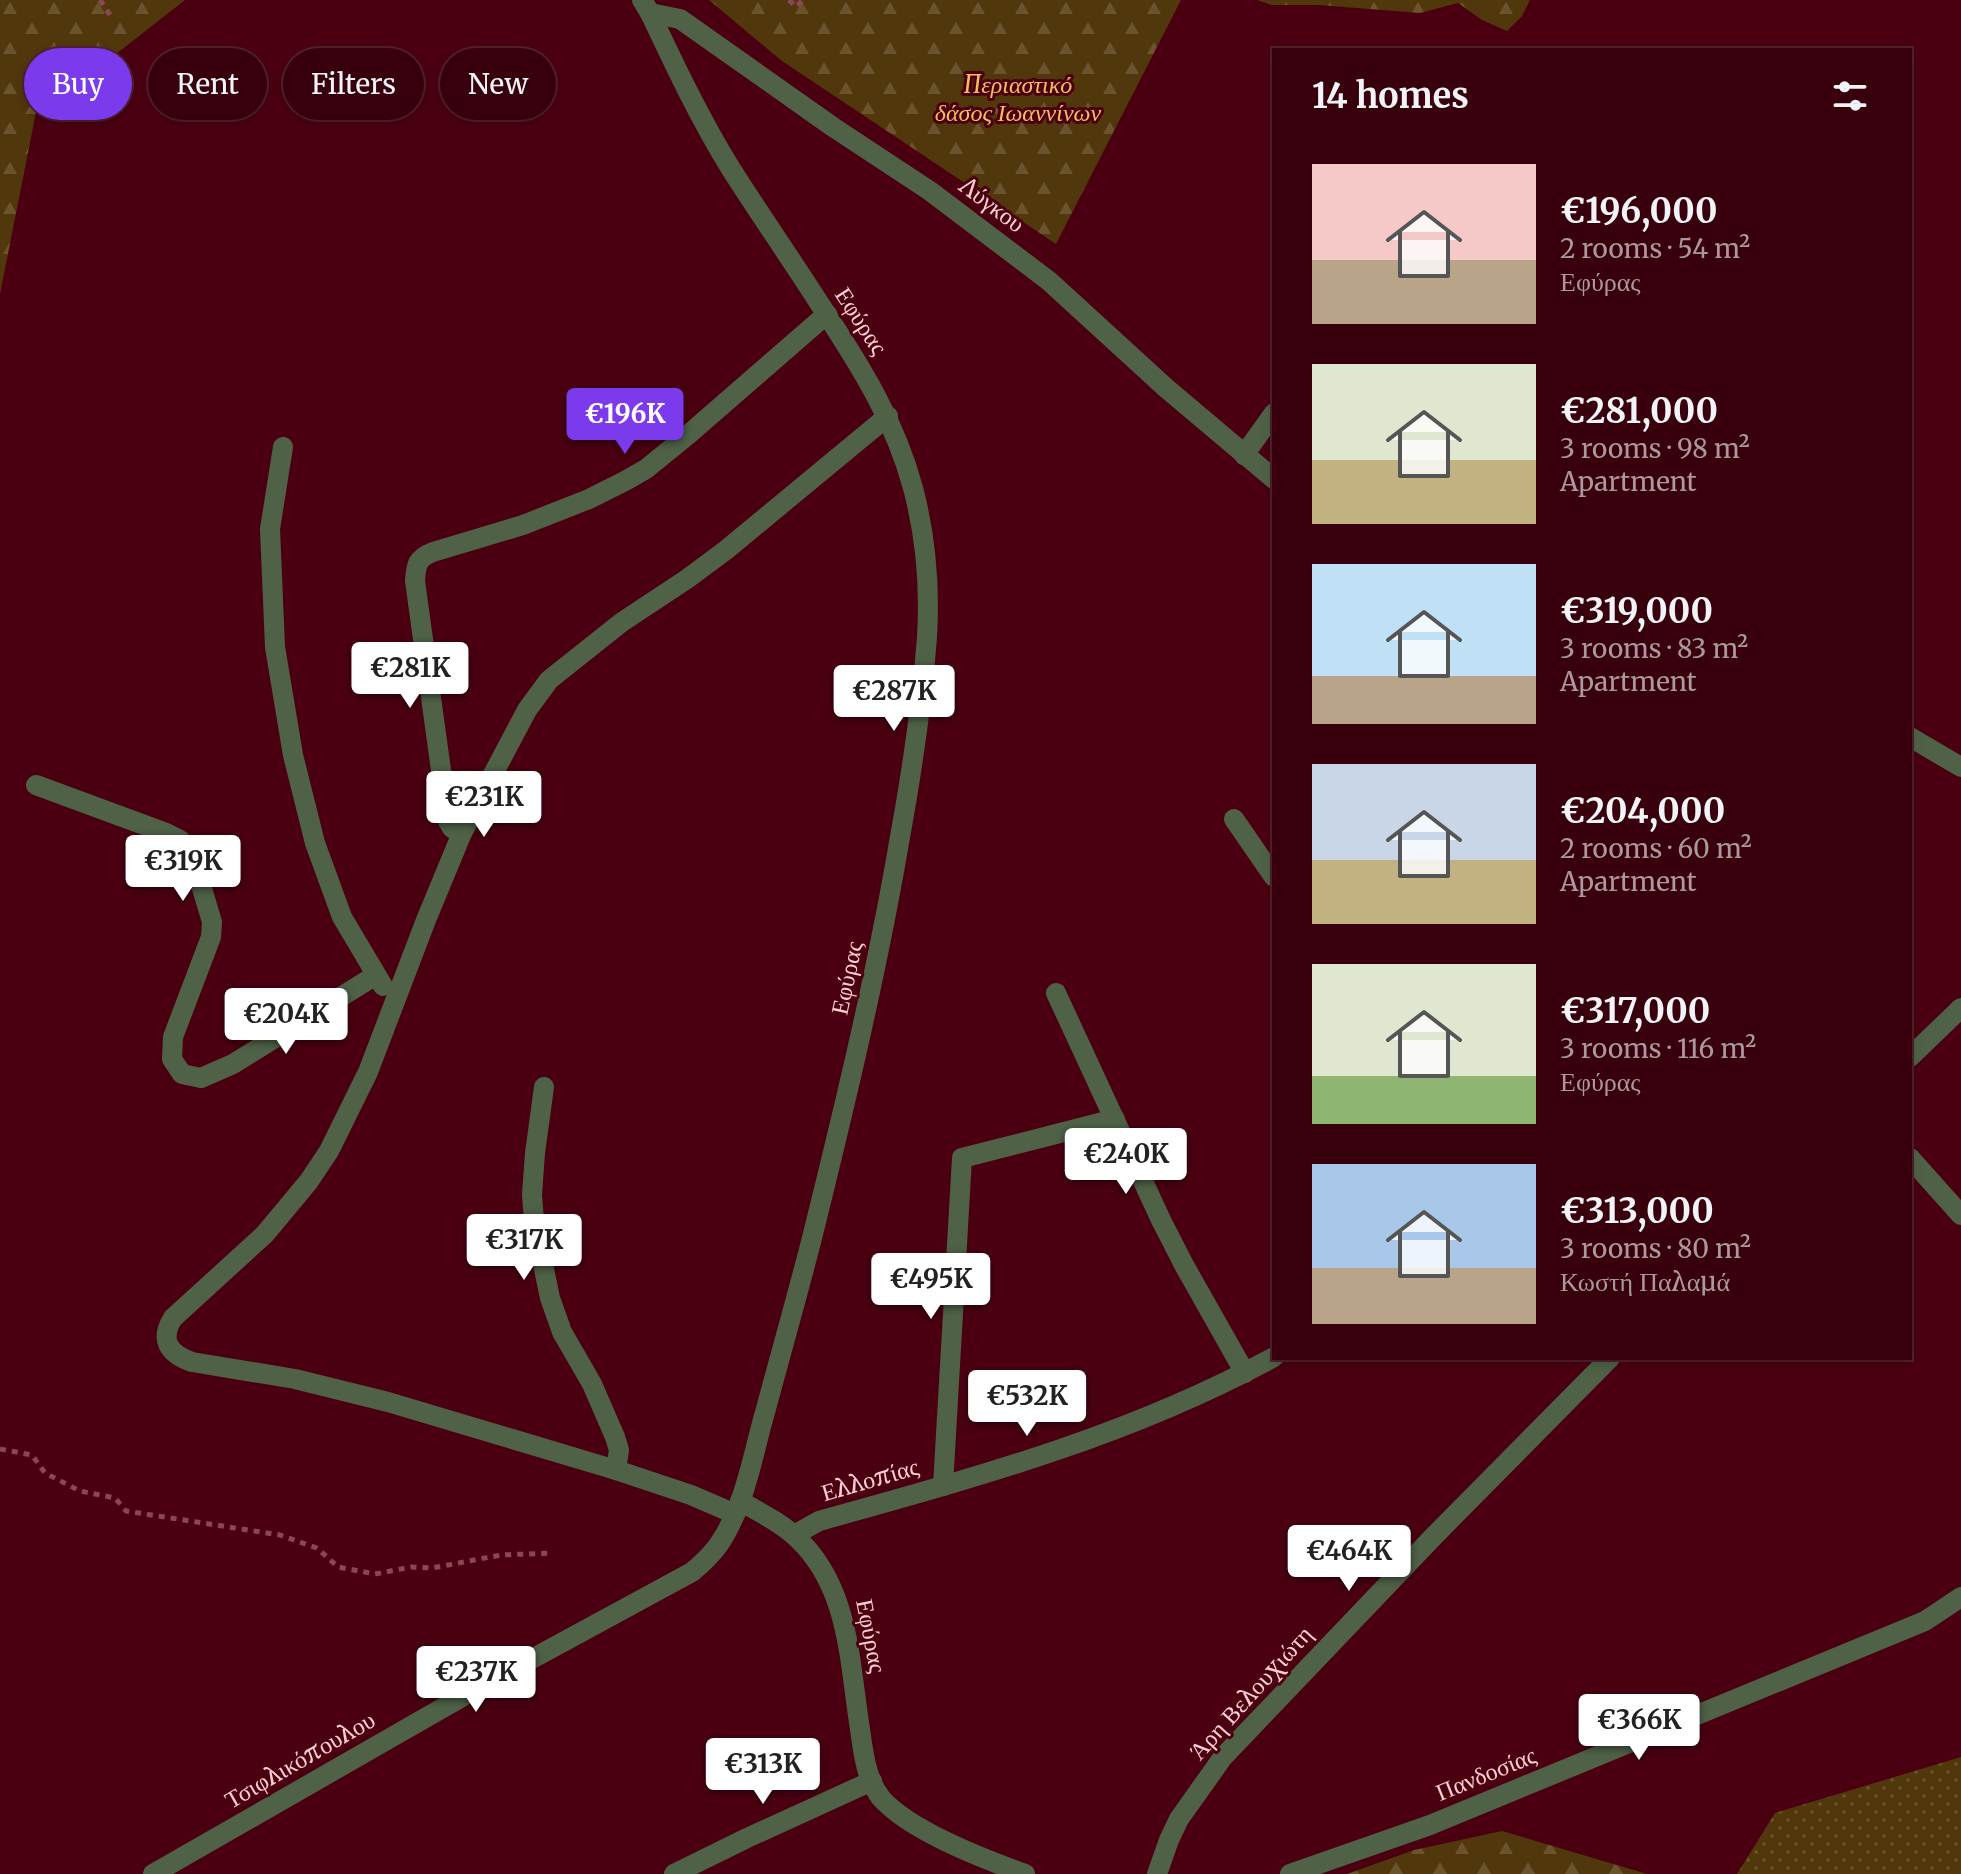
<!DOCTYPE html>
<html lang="en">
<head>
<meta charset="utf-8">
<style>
  body { margin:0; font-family:Merriweather,serif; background:#430f1b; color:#f1f3f6; height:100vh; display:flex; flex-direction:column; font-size:30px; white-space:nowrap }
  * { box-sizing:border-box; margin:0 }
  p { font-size:26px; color:#ab979d }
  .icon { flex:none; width:44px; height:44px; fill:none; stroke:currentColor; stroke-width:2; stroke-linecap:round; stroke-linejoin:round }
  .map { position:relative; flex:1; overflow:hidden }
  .side { position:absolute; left:1272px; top:48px; width:640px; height:1312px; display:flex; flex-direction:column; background:#38000d; border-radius:0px; box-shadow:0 4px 12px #0003,0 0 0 2px #52222e }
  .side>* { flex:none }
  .hud { position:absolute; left:24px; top:48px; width:760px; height:72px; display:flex; gap:16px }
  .price { position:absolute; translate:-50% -68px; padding:0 18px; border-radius:8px; background:#fff; color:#222; font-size:26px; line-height:52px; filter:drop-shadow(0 2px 4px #0008) }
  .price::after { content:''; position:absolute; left:50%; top:48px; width:24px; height:18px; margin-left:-12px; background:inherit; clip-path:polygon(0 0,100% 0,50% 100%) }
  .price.current { background:#7c3aed; color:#fff }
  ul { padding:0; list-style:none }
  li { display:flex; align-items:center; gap:24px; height:200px; padding:0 40px }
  li span { display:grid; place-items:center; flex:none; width:224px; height:160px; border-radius:0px; color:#555 }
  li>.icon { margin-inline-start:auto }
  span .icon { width:96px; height:96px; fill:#fffc; stroke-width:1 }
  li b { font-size:34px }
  h2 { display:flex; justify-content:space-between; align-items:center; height:96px; padding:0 40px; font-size:34px }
  .tag { padding:0 28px; border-radius:36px; background:#38000d; box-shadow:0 4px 12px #0003,0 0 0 2px #52222e; font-size:28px; line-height:72px }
  .tag.current { background:#7c3aed; color:#fff }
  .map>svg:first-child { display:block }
  .grass { fill:url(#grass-dots) }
  .forest { fill:url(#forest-firs) }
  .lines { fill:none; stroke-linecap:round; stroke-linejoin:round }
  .path { stroke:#894853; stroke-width:5; stroke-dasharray:6 6; stroke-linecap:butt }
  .minor { stroke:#4f6247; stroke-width:20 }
  .tertiary { stroke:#4f6247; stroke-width:20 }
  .labels { text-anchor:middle; stroke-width:6; stroke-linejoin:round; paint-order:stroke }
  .park-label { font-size:24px; font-style:italic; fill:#f8bc5f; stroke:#4b0011 }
  .street-label { font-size:24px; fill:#fecfd0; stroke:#4b0011 }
</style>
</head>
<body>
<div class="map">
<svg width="1961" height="1874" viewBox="0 0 1961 1874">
  <defs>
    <pattern id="grass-dots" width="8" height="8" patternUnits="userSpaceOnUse" patternTransform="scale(2)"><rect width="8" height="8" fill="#51370c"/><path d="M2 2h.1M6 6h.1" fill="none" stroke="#6b532e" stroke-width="1.8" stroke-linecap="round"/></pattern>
    <pattern id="forest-firs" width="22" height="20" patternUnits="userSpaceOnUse" patternTransform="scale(2)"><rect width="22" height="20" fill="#51370c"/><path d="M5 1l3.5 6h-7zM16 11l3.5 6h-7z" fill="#6b532e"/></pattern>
  </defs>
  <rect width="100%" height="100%" fill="#4b0011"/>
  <path class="grass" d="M1961 1757V1874H1737L1775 1813Z"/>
  <g class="forest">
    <path d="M0 0H185L74 87 40 92 0 294Z"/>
    <path d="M709 0H1181L1056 244 782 61Z"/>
    <path d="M1257 0H1530L1522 16 1507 31 1482 20 1458 3 1420 13 1319 5H1272Z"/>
    <path d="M1502 1831 1647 1874H1347L1414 1850Z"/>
  </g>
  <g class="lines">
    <g class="path">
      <path d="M100 0 110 15"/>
      <path d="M789 0 796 7 803 0"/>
      <path d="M0 1449 32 1455 45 1473 80 1491 115 1498 126 1511 280 1535 317 1548 338 1567 375 1574 411 1567 432 1568 501 1555 552 1553"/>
    </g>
    <g class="minor">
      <path d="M650 13 680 19 833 127 930 191 1049 281 1166 388 1274 479"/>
      <path d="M283 447 270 529 275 647 293 755 315 843 342 917 383 986"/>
      <path d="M1244 455 1274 413"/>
      <path d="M1910 737 1961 767"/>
      <path d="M36 785 166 833 180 840 192 855 212 922 211 937 173 1037 172 1059 182 1074 201 1078 233 1064 376 975"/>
      <path d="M1234 819 1274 877"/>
      <path d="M462 833 452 828 448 821 415 581C416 565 417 558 433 552L523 525 589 499 625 481 646 469 689 434 827 314"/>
      <path d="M1056 993 1161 1220 1184 1265 1245 1373"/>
      <path d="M544 1087 535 1153 532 1195 534 1221 550 1298 562 1332 592 1384 615 1437 619 1450 616 1470"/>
      <path d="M1910 1158 1961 1215"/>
      <path d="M943 1486 962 1158 1115 1119"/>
      <path d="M740 1501C759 1512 780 1522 796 1537 850 1587 849 1661 860 1729 863 1751 866 1779 881 1798 910 1831 984 1859 1025 1874"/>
      <path d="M735 1514 691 1495 616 1470 388 1402 295 1379 192 1362C169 1354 159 1340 173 1318L265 1234 309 1181 329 1151 368 1072 426 920 462 833 527 710 549 680 622 622 687 579 726 550 888 416"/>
      <path d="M794 1535 819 1521C977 1477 1129 1436 1274 1357"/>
      <path d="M153 1874 467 1694 692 1572C715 1553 724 1540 736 1512 749 1482 755 1447 764 1416 780 1356 797 1297 812 1238 845 1105 877 972 900 837 912 771 922 704 927 637 930 587 926 537 913 488 895 421 861 367 823 309 793 262 761 216 731 169 700 119 675 66 650 13"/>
      <path d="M674 1874 747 1838 872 1781"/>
      <path d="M1290 1874 1430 1825 1925 1621 1961 1597"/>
    </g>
    <g class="tertiary">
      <path d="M642 0 650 13"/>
      <path d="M1910 1057 1961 1008"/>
      <path d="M1157 1874 1169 1840 1179 1819 1223 1757 1434 1536 1610 1358"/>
    </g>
  </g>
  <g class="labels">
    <g class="park-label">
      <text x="1018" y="93">Περιαστικό<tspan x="1018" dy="28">δάσος Ιωαννίνων</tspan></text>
    </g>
    <g class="street-label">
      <text transform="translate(992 205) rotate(37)" y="8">Λύγκου</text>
      <text transform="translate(861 321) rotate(57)" y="8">Εφύρας</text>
      <text transform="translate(847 978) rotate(-78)" y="8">Εφύρας</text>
      <text transform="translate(870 1480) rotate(-16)" y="8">Ελλοπίας</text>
      <text transform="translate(871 1636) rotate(79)" y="8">Εφύρας</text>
      <text transform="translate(1251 1693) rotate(-48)" y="8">Άρη Βελουχιώτη</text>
      <text transform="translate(300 1760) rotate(-30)" y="8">Τσιφλικόπουλου</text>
      <text transform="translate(1486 1774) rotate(-22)" y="8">Πανδοσίας</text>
    </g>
  </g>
</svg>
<b class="price current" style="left:625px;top:456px">€196K</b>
<b class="price" style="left:410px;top:710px">€281K</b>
<b class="price" style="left:894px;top:733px">€287K</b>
<b class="price" style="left:484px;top:839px">€231K</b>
<b class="price" style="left:183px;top:903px">€319K</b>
<b class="price" style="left:286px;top:1056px">€204K</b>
<b class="price" style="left:1126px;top:1196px">€240K</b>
<b class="price" style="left:524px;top:1282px">€317K</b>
<b class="price" style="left:931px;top:1321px">€495K</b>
<b class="price" style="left:1027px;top:1438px">€532K</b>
<b class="price" style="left:1349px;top:1593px">€464K</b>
<b class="price" style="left:476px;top:1714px">€237K</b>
<b class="price" style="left:1639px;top:1762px">€366K</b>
<b class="price" style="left:763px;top:1806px">€313K</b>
<div class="hud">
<a class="tag current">Buy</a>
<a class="tag">Rent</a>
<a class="tag">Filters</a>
<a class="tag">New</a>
</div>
<section class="side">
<h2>14 homes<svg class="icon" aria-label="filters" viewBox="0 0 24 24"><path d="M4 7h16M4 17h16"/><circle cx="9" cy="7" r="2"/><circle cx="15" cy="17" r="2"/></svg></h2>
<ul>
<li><span style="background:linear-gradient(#f6c9c9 60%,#b9a48a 0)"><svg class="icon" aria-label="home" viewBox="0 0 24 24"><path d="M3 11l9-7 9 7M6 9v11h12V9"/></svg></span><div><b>€196,000</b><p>2 rooms · 54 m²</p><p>Εφύρας</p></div></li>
<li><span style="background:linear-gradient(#dfe7d0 60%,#c2b280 0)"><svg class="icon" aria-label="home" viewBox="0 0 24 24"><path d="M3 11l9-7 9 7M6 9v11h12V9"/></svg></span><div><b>€281,000</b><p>3 rooms · 98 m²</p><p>Apartment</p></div></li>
<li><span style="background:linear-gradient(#bfe0f5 70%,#b9a48a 0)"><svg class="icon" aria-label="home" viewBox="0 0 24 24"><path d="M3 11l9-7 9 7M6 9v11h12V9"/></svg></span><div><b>€319,000</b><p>3 rooms · 83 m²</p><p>Apartment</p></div></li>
<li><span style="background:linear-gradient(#c9d6e8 60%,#c2b280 0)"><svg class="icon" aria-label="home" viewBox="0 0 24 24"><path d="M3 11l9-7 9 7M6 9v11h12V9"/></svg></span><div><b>€204,000</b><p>2 rooms · 60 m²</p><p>Apartment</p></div></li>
<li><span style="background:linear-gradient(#dfe7d0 70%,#8fb573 0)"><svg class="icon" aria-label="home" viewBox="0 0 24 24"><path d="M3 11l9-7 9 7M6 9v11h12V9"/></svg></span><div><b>€317,000</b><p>3 rooms · 116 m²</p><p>Εφύρας</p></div></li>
<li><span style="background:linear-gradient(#a9c7e8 65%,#b9a48a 0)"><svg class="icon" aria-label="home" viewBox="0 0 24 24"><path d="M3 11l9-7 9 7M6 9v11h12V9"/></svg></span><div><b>€313,000</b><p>3 rooms · 80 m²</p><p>Κωστή Παλαμά</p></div></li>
</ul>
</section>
</div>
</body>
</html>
